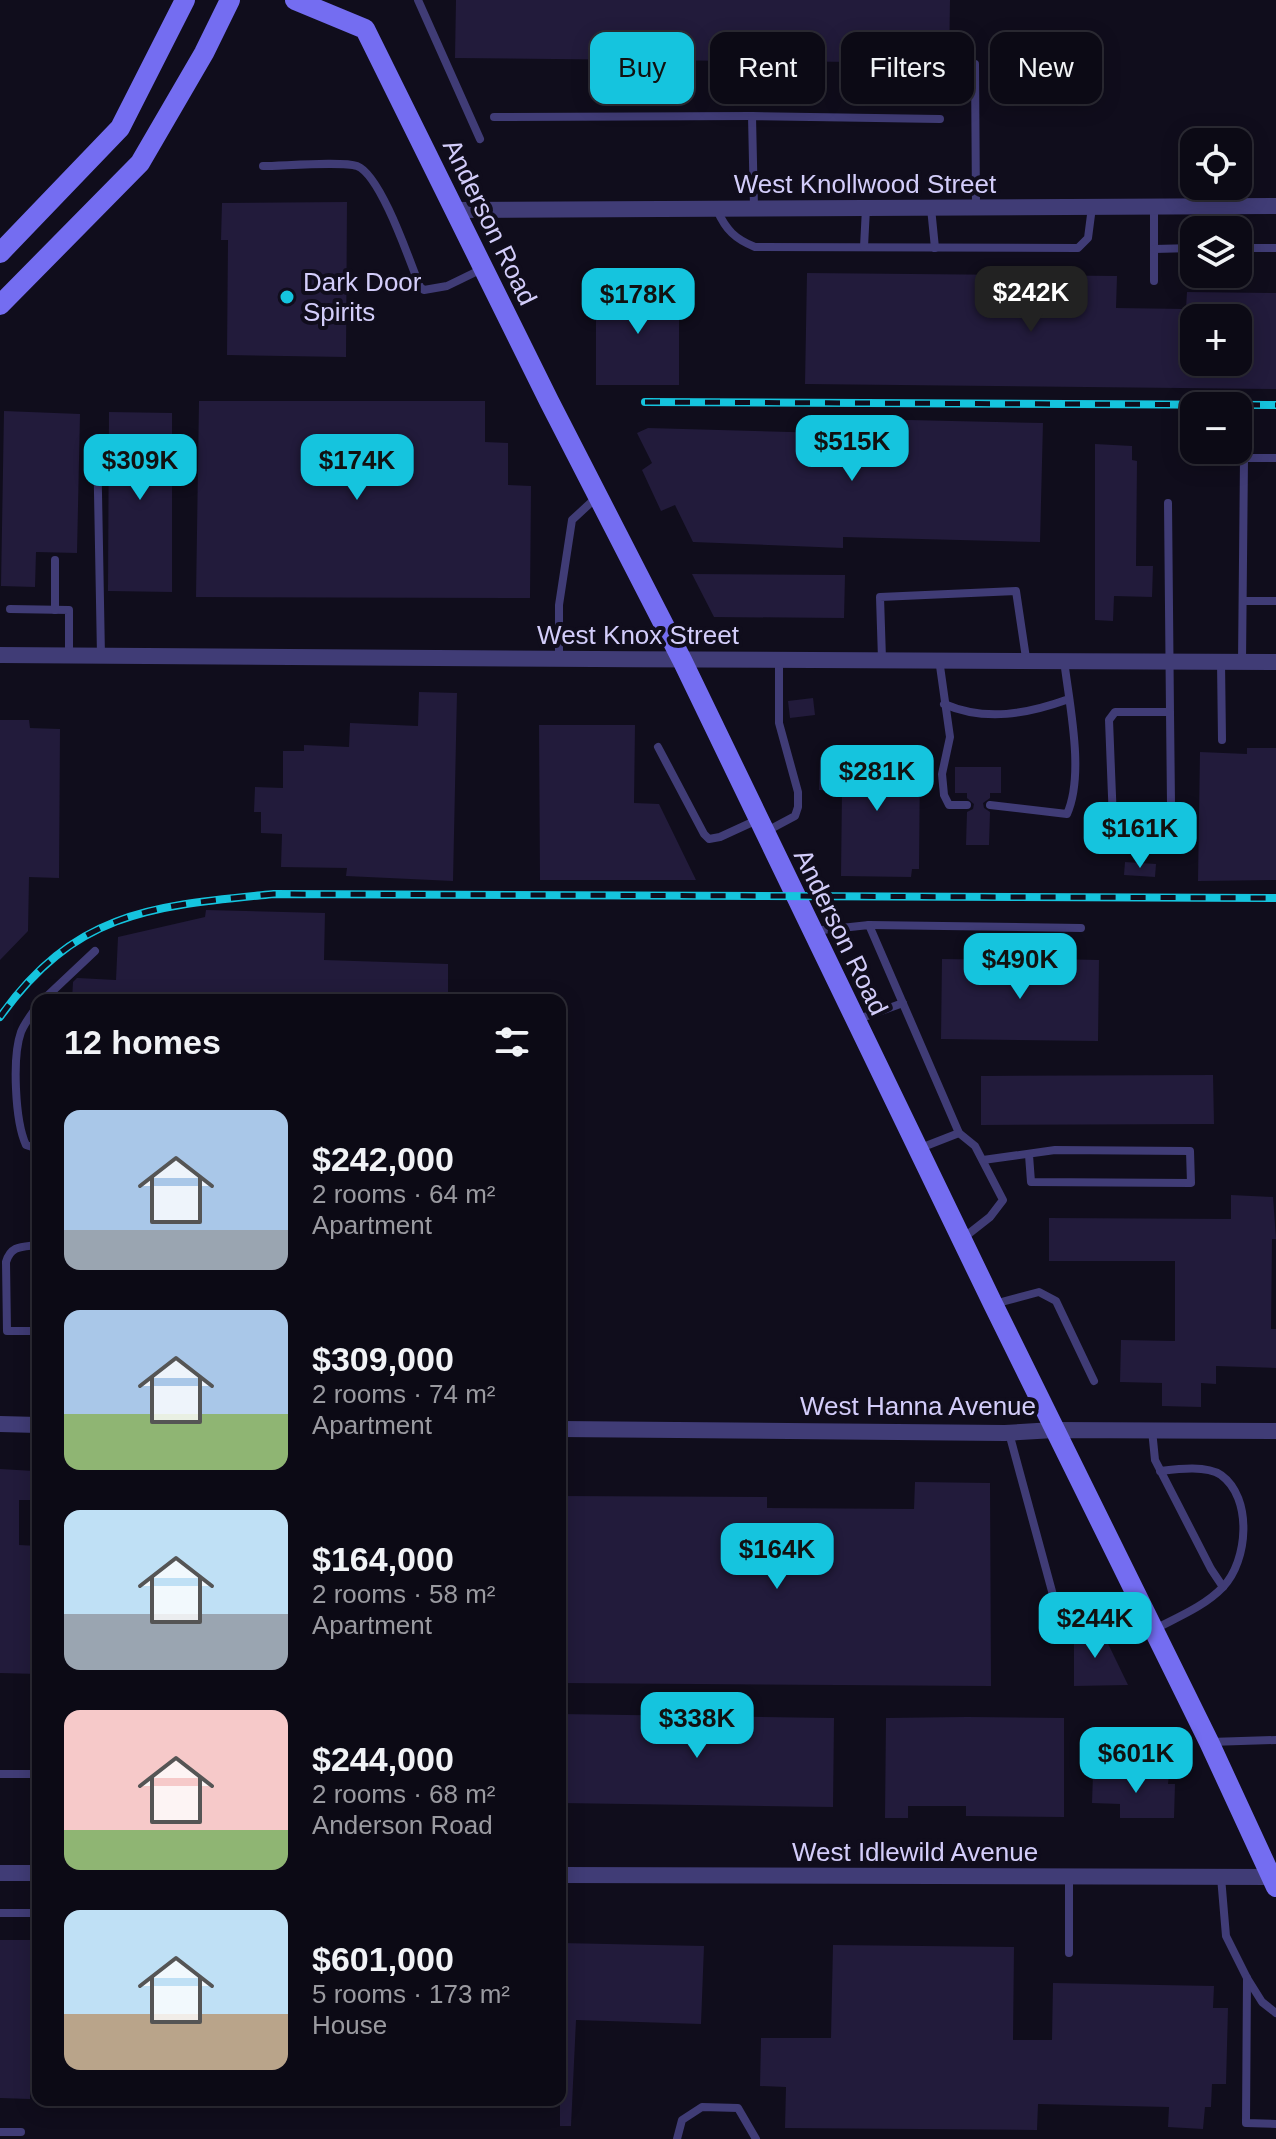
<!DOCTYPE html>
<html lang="en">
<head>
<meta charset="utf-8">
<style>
  body { margin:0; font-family:Arial,sans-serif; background:#15131e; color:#f1f3f6; height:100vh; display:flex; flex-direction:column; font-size:30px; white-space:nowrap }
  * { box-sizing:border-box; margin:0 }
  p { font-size:26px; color:#9a9aa0 }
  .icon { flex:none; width:44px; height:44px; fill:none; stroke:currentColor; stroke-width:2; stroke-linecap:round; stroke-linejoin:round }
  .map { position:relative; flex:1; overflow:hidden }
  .panel { position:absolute; left:32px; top:994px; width:534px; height:1112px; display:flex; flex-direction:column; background:#0c0a15; border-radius:16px; box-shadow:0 4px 20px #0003,0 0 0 2px #2c2b34 }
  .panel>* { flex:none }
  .hud { position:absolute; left:590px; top:32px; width:566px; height:72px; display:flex; gap:16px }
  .tools { position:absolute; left:1180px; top:128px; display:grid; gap:16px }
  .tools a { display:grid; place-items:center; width:72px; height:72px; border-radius:16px; background:#0c0a15; box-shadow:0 4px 20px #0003,0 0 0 2px #2c2b34; font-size:40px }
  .price { position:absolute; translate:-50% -68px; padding:0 18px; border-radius:16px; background:#15c4de; color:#111; font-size:26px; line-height:52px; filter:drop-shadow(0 2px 4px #0008) }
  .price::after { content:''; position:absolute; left:50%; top:48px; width:24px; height:18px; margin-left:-12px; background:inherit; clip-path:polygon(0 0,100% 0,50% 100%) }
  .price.active { background:#222; color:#fff }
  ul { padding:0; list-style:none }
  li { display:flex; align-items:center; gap:24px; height:200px; padding:0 32px }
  li span { display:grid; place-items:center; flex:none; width:224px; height:160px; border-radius:16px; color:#555 }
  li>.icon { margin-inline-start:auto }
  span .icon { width:96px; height:96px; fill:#fffc; stroke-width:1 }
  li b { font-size:34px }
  h2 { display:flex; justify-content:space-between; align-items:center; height:96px; padding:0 32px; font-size:34px }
  .pill { padding:0 28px; border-radius:16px; background:#0c0a15; box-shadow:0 4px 20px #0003,0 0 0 2px #2c2b34; font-size:28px; line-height:72px }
  .pill.active { background:#15c4de; color:#111 }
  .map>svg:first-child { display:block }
  .building { fill:#221b3b; fill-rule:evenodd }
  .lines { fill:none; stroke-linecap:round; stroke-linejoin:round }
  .lane { stroke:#403c76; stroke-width:8 }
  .street { stroke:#403c76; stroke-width:16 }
  .secondary { stroke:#746df1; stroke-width:20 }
  .rail-casing { stroke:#15c4de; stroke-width:8 }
  .rail { stroke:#100d1c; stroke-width:5; stroke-dasharray:15; stroke-linecap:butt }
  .poi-dot { fill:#15c4de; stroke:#100d1c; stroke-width:3 }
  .labels { text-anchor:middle; stroke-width:8; stroke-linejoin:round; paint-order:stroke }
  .street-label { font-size:26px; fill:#d3cdfa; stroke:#100d1c }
  .poi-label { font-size:26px; fill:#d3cdfa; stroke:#100d1c; text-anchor:start }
</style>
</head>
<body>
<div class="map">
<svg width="1276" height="2139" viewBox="0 0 1276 2139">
  <rect width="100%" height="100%" fill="#100d1c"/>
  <g class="building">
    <path d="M456 0H950L949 63 455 58Z"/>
    <path d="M347 202 346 357 227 355 228 240H221L222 203Z"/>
    <path d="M807 273 1117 276 1116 308 1186 309 1187 292 1276 293V389L805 384ZM1194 318H1238V362H1194Z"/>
    <rect x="596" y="287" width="83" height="98"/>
    <path d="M199 401H485V442L508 443V485L531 486 530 598 196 597Z"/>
    <path d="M4 411 80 414 77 553 36 552 35 587 1 586Z"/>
    <path d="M109 412 172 413V592L108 591Z"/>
    <path d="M865 419 1043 423 1040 542 843 537V548L693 542 675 505 661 511 642 470 652 463 637 433 648 428 864 434Z"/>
    <path d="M1095 444 1132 446V460L1137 461 1136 566H1153L1152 597 1114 596 1113 621 1095 620Z"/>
    <path d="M692 574 845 575 844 618 714 617Z"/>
    <path d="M419 692 457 693 453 881 346 876 347 868 281 867 282 834 261 833V812H254L255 787 283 788V751H304V745L349 747 350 723 418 726Z"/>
    <path d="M813 698 815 715 790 718 788 701Z"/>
    <path d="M0 720H29L30 728 60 729 59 878 29 877 28 931 0 960Z"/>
    <path d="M539 725H635L634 803 659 804 696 880H540Z"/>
    <path d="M1247 748H1276V880L1198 881 1200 752 1247 754Z"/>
    <path d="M820 757 920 758 919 869H912L911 877 841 876 842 791 819 790Z"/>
    <path d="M955 767H1001V793H990V798L983 803 984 808 990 812 989 845H966L967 812 973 809 974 804 967 798V793H955Z"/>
    <path d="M1125 862 1156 864 1155 877 1124 875Z"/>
    <path d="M206 910 325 913 324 960 448 964V1000H72L73 982 77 978 116 980 118 937 205 917Z"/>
    <path d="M942 959 1010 960V968L1052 969 1053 959 1099 960 1098 1041 941 1039Z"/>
    <path d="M1213 1075 1214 1124 981 1125V1076Z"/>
    <path d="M1231 1195 1273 1197 1276 1239H1272L1271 1329H1276V1368L1216 1366V1384L1201 1383V1407L1162 1406V1383L1120 1382 1121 1340 1175 1341V1261H1049V1218L1231 1219Z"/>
    <path d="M0 1469 34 1471 32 1500H19V1545L38 1546V1674L0 1673Z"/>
    <path d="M915 1482 990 1483 991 1686 560 1683V1496L767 1497V1508L914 1509Z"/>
    <path d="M1098 1623 1128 1685 1074 1686V1635Z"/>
    <path d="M560 1714 834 1718 833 1807 560 1803Z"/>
    <path d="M967 1717 1064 1718V1817L966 1816V1806H908V1818H885L886 1718Z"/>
    <path d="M1093 1774 1169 1775 1168 1784H1175L1174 1818H1120V1804L1092 1803Z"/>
    <path d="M0 1940H30V2099L0 2098Z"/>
    <path d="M560 1943 704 1946 701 2024 576 2020 571 2126H560Z"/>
    <path d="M833 1945 1014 1947 1013 2040H1052L1053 1983 1214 1986 1213 2008H1228L1226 2084H1212L1211 2107H1205L1203 2129 1168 2127 1169 2107 1038 2104 1037 2130 785 2128 786 2087 760 2086 761 2038H831Z"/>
  </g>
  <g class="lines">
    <g class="lane">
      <path d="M418 0 480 139"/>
      <path d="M975 64 976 207"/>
      <path d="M494 117 752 116"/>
      <path d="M263 166C282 166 343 161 357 166 381 175 410 262 420 287L424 290 447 286 482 269"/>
      <path d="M1154 207V281"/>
      <path d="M754 208 752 116 940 119"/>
      <path d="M931 208 935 248"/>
      <path d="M717 210C726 230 735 239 755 247L1078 248 1088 238 1092 207"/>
      <path d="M864 247 866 208"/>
      <path d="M1238 248H1276"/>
      <path d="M1154 249 1194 248"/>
      <path d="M97 438 101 656"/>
      <path d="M1168 503 1170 712H1115L1109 720 1113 821 1126 826 1165 823 1171 804 1170 712"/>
      <path d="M1243 601H1276"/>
      <path d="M10 609 69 610V656"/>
      <path d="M55 610V560"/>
      <path d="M559 659V605L572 520 598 496"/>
      <path d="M882 659 880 597 1016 591 1026 658"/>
      <path d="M939 659 950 737 942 774 944 795 949 805H967"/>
      <path d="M1221 662 1222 740"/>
      <path d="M1242 662 1244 458H1276"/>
      <path d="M944 704C986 722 1027 714 1069 699"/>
      <path d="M658 747 704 834 709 839 720 837 757 820"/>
      <path d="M990 805 1067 814C1085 774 1069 703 1064 660"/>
      <path d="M765 832 795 816 798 807V792L779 723V659"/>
      <path d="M869 925 1081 928"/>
      <path d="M813 931 869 925 959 1133 975 1146 1003 1200 990 1217 962 1239"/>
      <path d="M43 1000 95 951"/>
      <path d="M38 1005C32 1014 25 1022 21 1032 12 1057 15 1121 26 1145L38 1149"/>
      <path d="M856 1020 903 1003"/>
      <path d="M918 1149 959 1133"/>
      <path d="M983 1160 1055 1150 1190 1151 1191 1183 1031 1182 1029 1155"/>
      <path d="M38 1245C22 1247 11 1245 6 1262L7 1331H38"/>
      <path d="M994 1304 1039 1292 1056 1301 1094 1381"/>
      <path d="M1152 1430 1155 1460 1211 1569 1223 1587"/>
      <path d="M1009 1433 1056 1606 1102 1614 1143 1615"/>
      <path d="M1155 1629C1178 1617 1205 1606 1223 1587 1248 1561 1253 1498 1221 1475 1206 1465 1177 1469 1160 1471"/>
      <path d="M1210 1742 1276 1740"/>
      <path d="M0 1774H38"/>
      <path d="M1221 1877 1226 1936 1247 1978 1262 2002 1276 2013"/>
      <path d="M0 1913H38"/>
      <path d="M1069 1953V1877"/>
      <path d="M1247 1978 1246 2123 1276 2124"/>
      <path d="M0 2132H21"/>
      <path d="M677 2139 682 2120 702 2107 738 2108 756 2139"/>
    </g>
    <g class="street">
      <path d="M454 210 1276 206"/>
      <path d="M0 655C425 661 851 658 1276 662"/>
      <path d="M0 1424 38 1425"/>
      <path d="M560 1429 1005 1433 1054 1430 1276 1431"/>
      <path d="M0 1873H38"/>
      <path d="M560 1875 1270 1877"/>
    </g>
    <g class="secondary">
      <path d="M295 0 365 29 549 401 682 660 993 1304 1209 1742 1276 1887"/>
      <path d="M0 253 120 128 185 0"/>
      <path d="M0 305 140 163 204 53 230 0"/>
    </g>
    <g class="rail-casing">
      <g id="rail">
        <path d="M645 402 1276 405"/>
        <path d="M0 1017C76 910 154 906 274 894L1276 898"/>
      </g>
    </g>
    <use href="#rail" class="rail"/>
  </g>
  <circle class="poi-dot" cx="287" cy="297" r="8"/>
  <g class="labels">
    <g class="street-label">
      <text x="865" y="193">West Knollwood Street</text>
      <text transform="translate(490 222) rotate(64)" y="9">Anderson Road</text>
      <text x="638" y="644">West Knox Street</text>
      <text transform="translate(841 932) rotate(64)" y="9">Anderson Road</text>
      <text x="918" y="1415">West Hanna Avenue</text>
      <text x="915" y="1861">West Idlewild Avenue</text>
    </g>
    <g class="poi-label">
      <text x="303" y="291">Dark Door<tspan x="303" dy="30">Spirits</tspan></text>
    </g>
  </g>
</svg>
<div class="tools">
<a><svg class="icon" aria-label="locate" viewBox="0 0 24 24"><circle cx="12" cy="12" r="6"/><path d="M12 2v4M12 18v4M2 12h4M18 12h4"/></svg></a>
<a><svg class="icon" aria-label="layers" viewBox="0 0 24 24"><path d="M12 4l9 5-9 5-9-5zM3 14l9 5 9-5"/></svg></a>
<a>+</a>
<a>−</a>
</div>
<b class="price active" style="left:1031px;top:334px">$242K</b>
<b class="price" style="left:638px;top:336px">$178K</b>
<b class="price" style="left:852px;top:483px">$515K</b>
<b class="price" style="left:140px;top:502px">$309K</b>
<b class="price" style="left:357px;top:502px">$174K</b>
<b class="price" style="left:877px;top:813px">$281K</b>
<b class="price" style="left:1140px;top:870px">$161K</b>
<b class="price" style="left:1020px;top:1001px">$490K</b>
<b class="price" style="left:777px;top:1591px">$164K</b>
<b class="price" style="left:1095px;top:1660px">$244K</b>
<b class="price" style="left:697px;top:1760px">$338K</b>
<b class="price" style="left:1136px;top:1795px">$601K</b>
<div class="hud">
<a class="pill active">Buy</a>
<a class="pill">Rent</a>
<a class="pill">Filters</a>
<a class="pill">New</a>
</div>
<section class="panel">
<h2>12 homes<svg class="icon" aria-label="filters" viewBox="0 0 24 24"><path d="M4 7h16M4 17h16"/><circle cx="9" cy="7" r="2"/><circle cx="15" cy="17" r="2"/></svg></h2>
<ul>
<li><span style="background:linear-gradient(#a9c7e8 75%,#9aa5b1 0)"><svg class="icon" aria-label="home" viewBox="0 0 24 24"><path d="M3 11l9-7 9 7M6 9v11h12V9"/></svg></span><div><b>$242,000</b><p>2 rooms · 64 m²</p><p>Apartment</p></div></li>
<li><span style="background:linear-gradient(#a9c7e8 65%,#8fb573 0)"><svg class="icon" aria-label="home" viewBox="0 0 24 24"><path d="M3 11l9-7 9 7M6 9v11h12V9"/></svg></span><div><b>$309,000</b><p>2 rooms · 74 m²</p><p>Apartment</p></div></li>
<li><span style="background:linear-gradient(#bfe0f5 65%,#9aa5b1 0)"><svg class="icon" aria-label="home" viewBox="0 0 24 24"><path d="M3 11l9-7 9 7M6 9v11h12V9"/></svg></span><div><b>$164,000</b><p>2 rooms · 58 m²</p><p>Apartment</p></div></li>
<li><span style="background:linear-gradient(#f6c9c9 75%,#8fb573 0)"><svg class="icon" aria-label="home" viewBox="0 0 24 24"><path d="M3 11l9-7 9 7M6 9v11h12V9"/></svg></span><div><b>$244,000</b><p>2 rooms · 68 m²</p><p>Anderson Road</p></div></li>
<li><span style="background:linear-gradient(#bfe0f5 65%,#b9a48a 0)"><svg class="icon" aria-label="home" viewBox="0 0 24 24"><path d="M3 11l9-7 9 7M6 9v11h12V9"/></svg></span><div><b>$601,000</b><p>5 rooms · 173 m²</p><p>House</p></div></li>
</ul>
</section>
</div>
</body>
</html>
